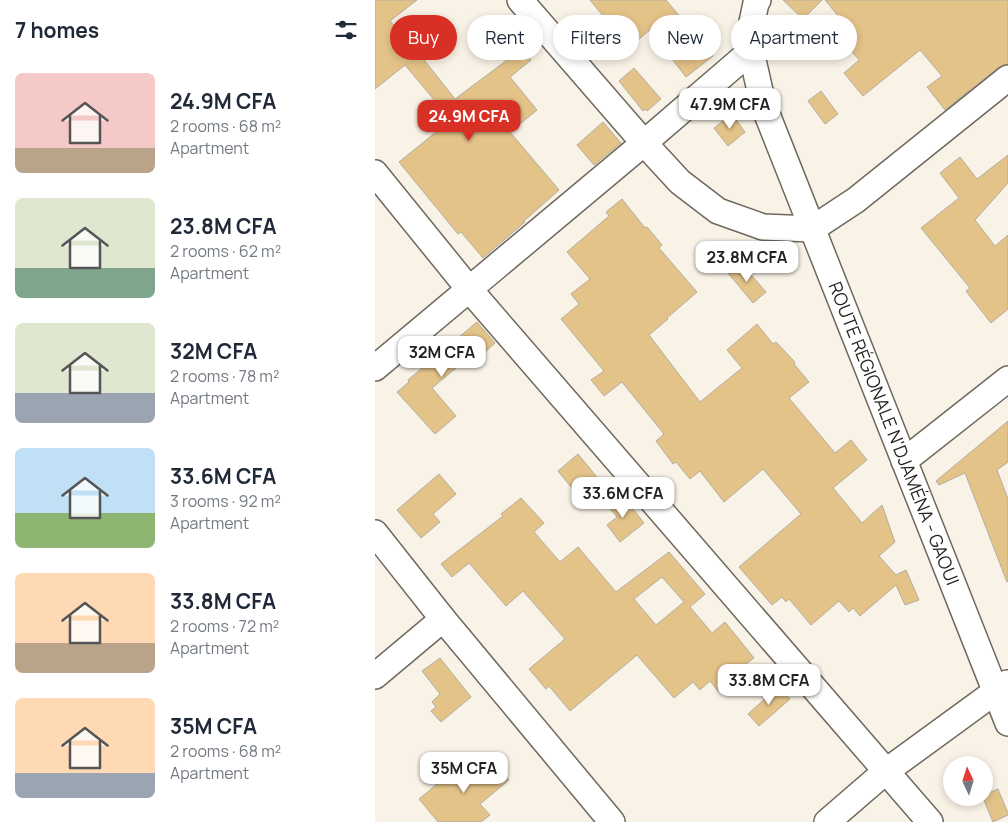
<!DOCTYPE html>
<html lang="en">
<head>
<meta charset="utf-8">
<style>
  body { margin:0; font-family:Manrope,sans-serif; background:#f6f6f7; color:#1f2937; height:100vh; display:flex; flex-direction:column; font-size:19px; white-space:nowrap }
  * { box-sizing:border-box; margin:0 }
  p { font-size:16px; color:#747a83 }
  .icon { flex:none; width:28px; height:28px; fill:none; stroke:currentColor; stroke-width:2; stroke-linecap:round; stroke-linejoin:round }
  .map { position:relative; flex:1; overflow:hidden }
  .panel { display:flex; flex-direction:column; background:#fff; width:375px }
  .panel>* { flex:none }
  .hud { position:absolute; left:15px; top:15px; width:475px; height:45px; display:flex; gap:10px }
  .needle { width:32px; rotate:356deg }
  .buttons { position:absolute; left:568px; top:756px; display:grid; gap:10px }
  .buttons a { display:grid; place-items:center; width:50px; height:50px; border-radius:50%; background:#fff; box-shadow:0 2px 8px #0003; font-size:25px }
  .price { position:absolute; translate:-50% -42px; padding:0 11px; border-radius:10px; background:#fff; color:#222; font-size:16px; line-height:32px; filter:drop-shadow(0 1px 2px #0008) }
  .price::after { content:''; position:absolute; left:50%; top:30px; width:15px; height:11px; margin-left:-8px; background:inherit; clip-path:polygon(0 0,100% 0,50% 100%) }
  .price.on { background:#d93025; color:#fff }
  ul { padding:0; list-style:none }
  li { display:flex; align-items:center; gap:15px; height:125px; padding:0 15px }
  li span { display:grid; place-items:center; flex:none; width:140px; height:100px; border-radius:8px; color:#555 }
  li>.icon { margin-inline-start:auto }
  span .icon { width:60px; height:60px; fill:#fffc; stroke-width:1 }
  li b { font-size:21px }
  h2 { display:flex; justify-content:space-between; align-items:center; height:60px; padding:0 15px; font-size:21px }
  .tag { padding:0 18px; border-radius:22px; background:#fff; box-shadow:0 2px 8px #0003; font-size:18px; line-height:45px }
  .tag.on { background:#d93025; color:#fff }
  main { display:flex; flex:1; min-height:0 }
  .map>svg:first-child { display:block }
  .building { fill:#e4c388; stroke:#b3ada1; fill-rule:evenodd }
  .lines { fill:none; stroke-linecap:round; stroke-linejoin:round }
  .minor-casing { stroke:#6e685d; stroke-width:28 }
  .minor { stroke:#fff; stroke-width:25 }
  .labels { text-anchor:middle; stroke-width:4.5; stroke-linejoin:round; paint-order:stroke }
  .street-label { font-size:18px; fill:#272520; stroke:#fff }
</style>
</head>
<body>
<main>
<section class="panel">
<h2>7 homes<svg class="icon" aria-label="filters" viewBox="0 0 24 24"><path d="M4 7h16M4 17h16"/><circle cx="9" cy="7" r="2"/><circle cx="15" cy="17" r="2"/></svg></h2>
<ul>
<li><span style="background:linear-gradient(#f6c9c9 75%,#b9a48a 0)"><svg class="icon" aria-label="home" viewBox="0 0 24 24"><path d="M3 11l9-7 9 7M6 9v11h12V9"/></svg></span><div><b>24.9M CFA</b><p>2 rooms · 68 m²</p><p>Apartment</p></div></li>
<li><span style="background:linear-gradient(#dfe7d0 70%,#7fa58c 0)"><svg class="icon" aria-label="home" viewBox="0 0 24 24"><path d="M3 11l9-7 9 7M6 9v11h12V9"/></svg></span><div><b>23.8M CFA</b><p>2 rooms · 62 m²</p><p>Apartment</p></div></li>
<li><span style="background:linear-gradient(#dfe7d0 70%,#9aa5b1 0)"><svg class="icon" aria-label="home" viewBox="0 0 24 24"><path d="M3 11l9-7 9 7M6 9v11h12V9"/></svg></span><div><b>32M CFA</b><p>2 rooms · 78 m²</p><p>Apartment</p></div></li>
<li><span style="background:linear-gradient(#bfe0f5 65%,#8fb573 0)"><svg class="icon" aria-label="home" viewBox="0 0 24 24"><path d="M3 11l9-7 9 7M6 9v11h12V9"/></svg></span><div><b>33.6M CFA</b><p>3 rooms · 92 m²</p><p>Apartment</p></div></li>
<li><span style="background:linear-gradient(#ffd9b3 70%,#b9a48a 0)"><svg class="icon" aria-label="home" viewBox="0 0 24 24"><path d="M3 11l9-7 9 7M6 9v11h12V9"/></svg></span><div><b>33.8M CFA</b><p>2 rooms · 72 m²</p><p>Apartment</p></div></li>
<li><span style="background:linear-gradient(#ffd9b3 75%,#9aa5b1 0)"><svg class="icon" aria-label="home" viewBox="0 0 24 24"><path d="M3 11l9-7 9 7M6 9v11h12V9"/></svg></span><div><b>35M CFA</b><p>2 rooms · 68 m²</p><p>Apartment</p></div></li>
</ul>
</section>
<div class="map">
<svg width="633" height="822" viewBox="0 0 633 822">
  <rect width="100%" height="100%" fill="#f9f2e6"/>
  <g class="building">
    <path d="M0 0H42L15 21 46 56 80 99 132 60 128 55 142 43 156 60 135 77 162 110 135 132 184 190 149 221 150 222 108 258 86 232 83 234 24 162 76 120 30 65 0 89Z"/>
    <path d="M215 0H291L338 56 311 77 294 55 303 48 283 23 250 51 234 32 238 28Z"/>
    <path d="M408 0H447L428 19Z"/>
    <path d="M450 0H633V64L624 67 570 110 552 87 567 76 545 50 488 96 469 73 484 60 469 42 478 34Z"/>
    <path d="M259 68 286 99 272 111 270 109 268 111 244 81Z"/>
    <path d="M446 91 463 114 450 124 433 101Z"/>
    <path d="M357 114 370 132 353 146 339 128Z"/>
    <path d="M228 122 246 143 219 165 202 145Z"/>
    <path d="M633 155V183L600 220 620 246 633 235V309L616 323 591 291 595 288 546 228 584 198 565 173 585 157 602 179Z"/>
    <path d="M247 199 270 228 272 227 287 245 284 248 322 292 292 318 293 319 274 335 325 402 367 368 352 350 382 324 398 344 401 342 418 360 420 363 419 364 434 382 414 398 460 453 476 440 492 460 458 488 487 523 507 505 520 542 504 556 521 575 531 570 544 600 530 605 521 585 485 616 478 608 474 612 464 601 436 625 414 599 411 602 407 597 397 605 364 567 426 514 388 469 349 502 325 471 315 479 301 462 298 464 281 441 289 434 247 382 229 396 216 380 229 371 186 319 204 304 196 294 215 279 192 252 234 216 231 212Z"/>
    <path d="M365 262 391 292 378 303 353 273Z"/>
    <path d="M102 322 120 343 109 353 105 348 57 388 81 416 60 434 22 392 34 382 33 380Z"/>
    <path d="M633 421V462L622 470 633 499V581L632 582 590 473 564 485 561 481Z"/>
    <path d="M203 454 226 482 205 498 183 471Z"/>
    <path d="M64 474 81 494 58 514 65 522 46 538 22 510Z"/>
    <path d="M246 494 269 523 245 542 232 525 242 517 232 505Z"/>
    <path d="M146 498 169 523 159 532 185 562 203 547 241 592 294 552 330 594 315 607 337 633 350 622 379 658 371 664 373 667 343 691 335 681 325 690 318 682 299 698 262 655 195 711 174 686 171 689 154 669 190 639 148 591 131 606 94 563 77 577 66 564 128 516 126 514ZM287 577 309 602 281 625 259 599Z"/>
    <path d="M65 658 96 697 66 722 56 711 61 707 57 702 65 694 47 671Z"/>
    <path d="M403 687 415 699 384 726 373 714Z"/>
    <path d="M90 761 99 772 108 765 111 769 119 762 134 780 105 804 115 815 106 822H63L44 799Z"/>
    <path d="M623 789 633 813V815L618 822 608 798H609V795Z"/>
  </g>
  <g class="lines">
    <g class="minor-casing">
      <g id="minor">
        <path d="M145 0 269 143 305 182 343 211 388 227 437 229 481 200 633 78"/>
        <path id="s1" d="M383 0 381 3 376 27V51L388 104 633 723"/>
        <path d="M0 173 94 289 555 822"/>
        <path d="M0 368 269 143 376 51"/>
        <path d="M529 461 633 379"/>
        <path d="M0 533 68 619 237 822"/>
        <path d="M0 676 68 619"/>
        <path d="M452 822 510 772 632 683"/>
      </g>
    </g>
    <use href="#minor" class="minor"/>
  </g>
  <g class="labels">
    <g class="street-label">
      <text dy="6" stroke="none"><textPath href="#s1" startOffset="461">ROUTE RÉGIONALE N'DJAMÉNA - GAOUI</textPath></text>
    </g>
  </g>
</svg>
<div class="buttons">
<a><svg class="needle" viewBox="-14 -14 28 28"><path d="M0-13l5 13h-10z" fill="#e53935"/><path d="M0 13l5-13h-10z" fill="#747a83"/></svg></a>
</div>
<b class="price" style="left:355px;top:130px">47.9M CFA</b>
<b class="price on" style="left:94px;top:142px">24.9M CFA</b>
<b class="price" style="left:372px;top:283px">23.8M CFA</b>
<b class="price" style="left:67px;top:378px">32M CFA</b>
<b class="price" style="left:248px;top:519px">33.6M CFA</b>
<b class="price" style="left:394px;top:706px">33.8M CFA</b>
<b class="price" style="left:89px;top:794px">35M CFA</b>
<div class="hud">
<a class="tag on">Buy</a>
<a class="tag">Rent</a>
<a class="tag">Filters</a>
<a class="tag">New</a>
<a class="tag">Apartment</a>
</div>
</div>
</main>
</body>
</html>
